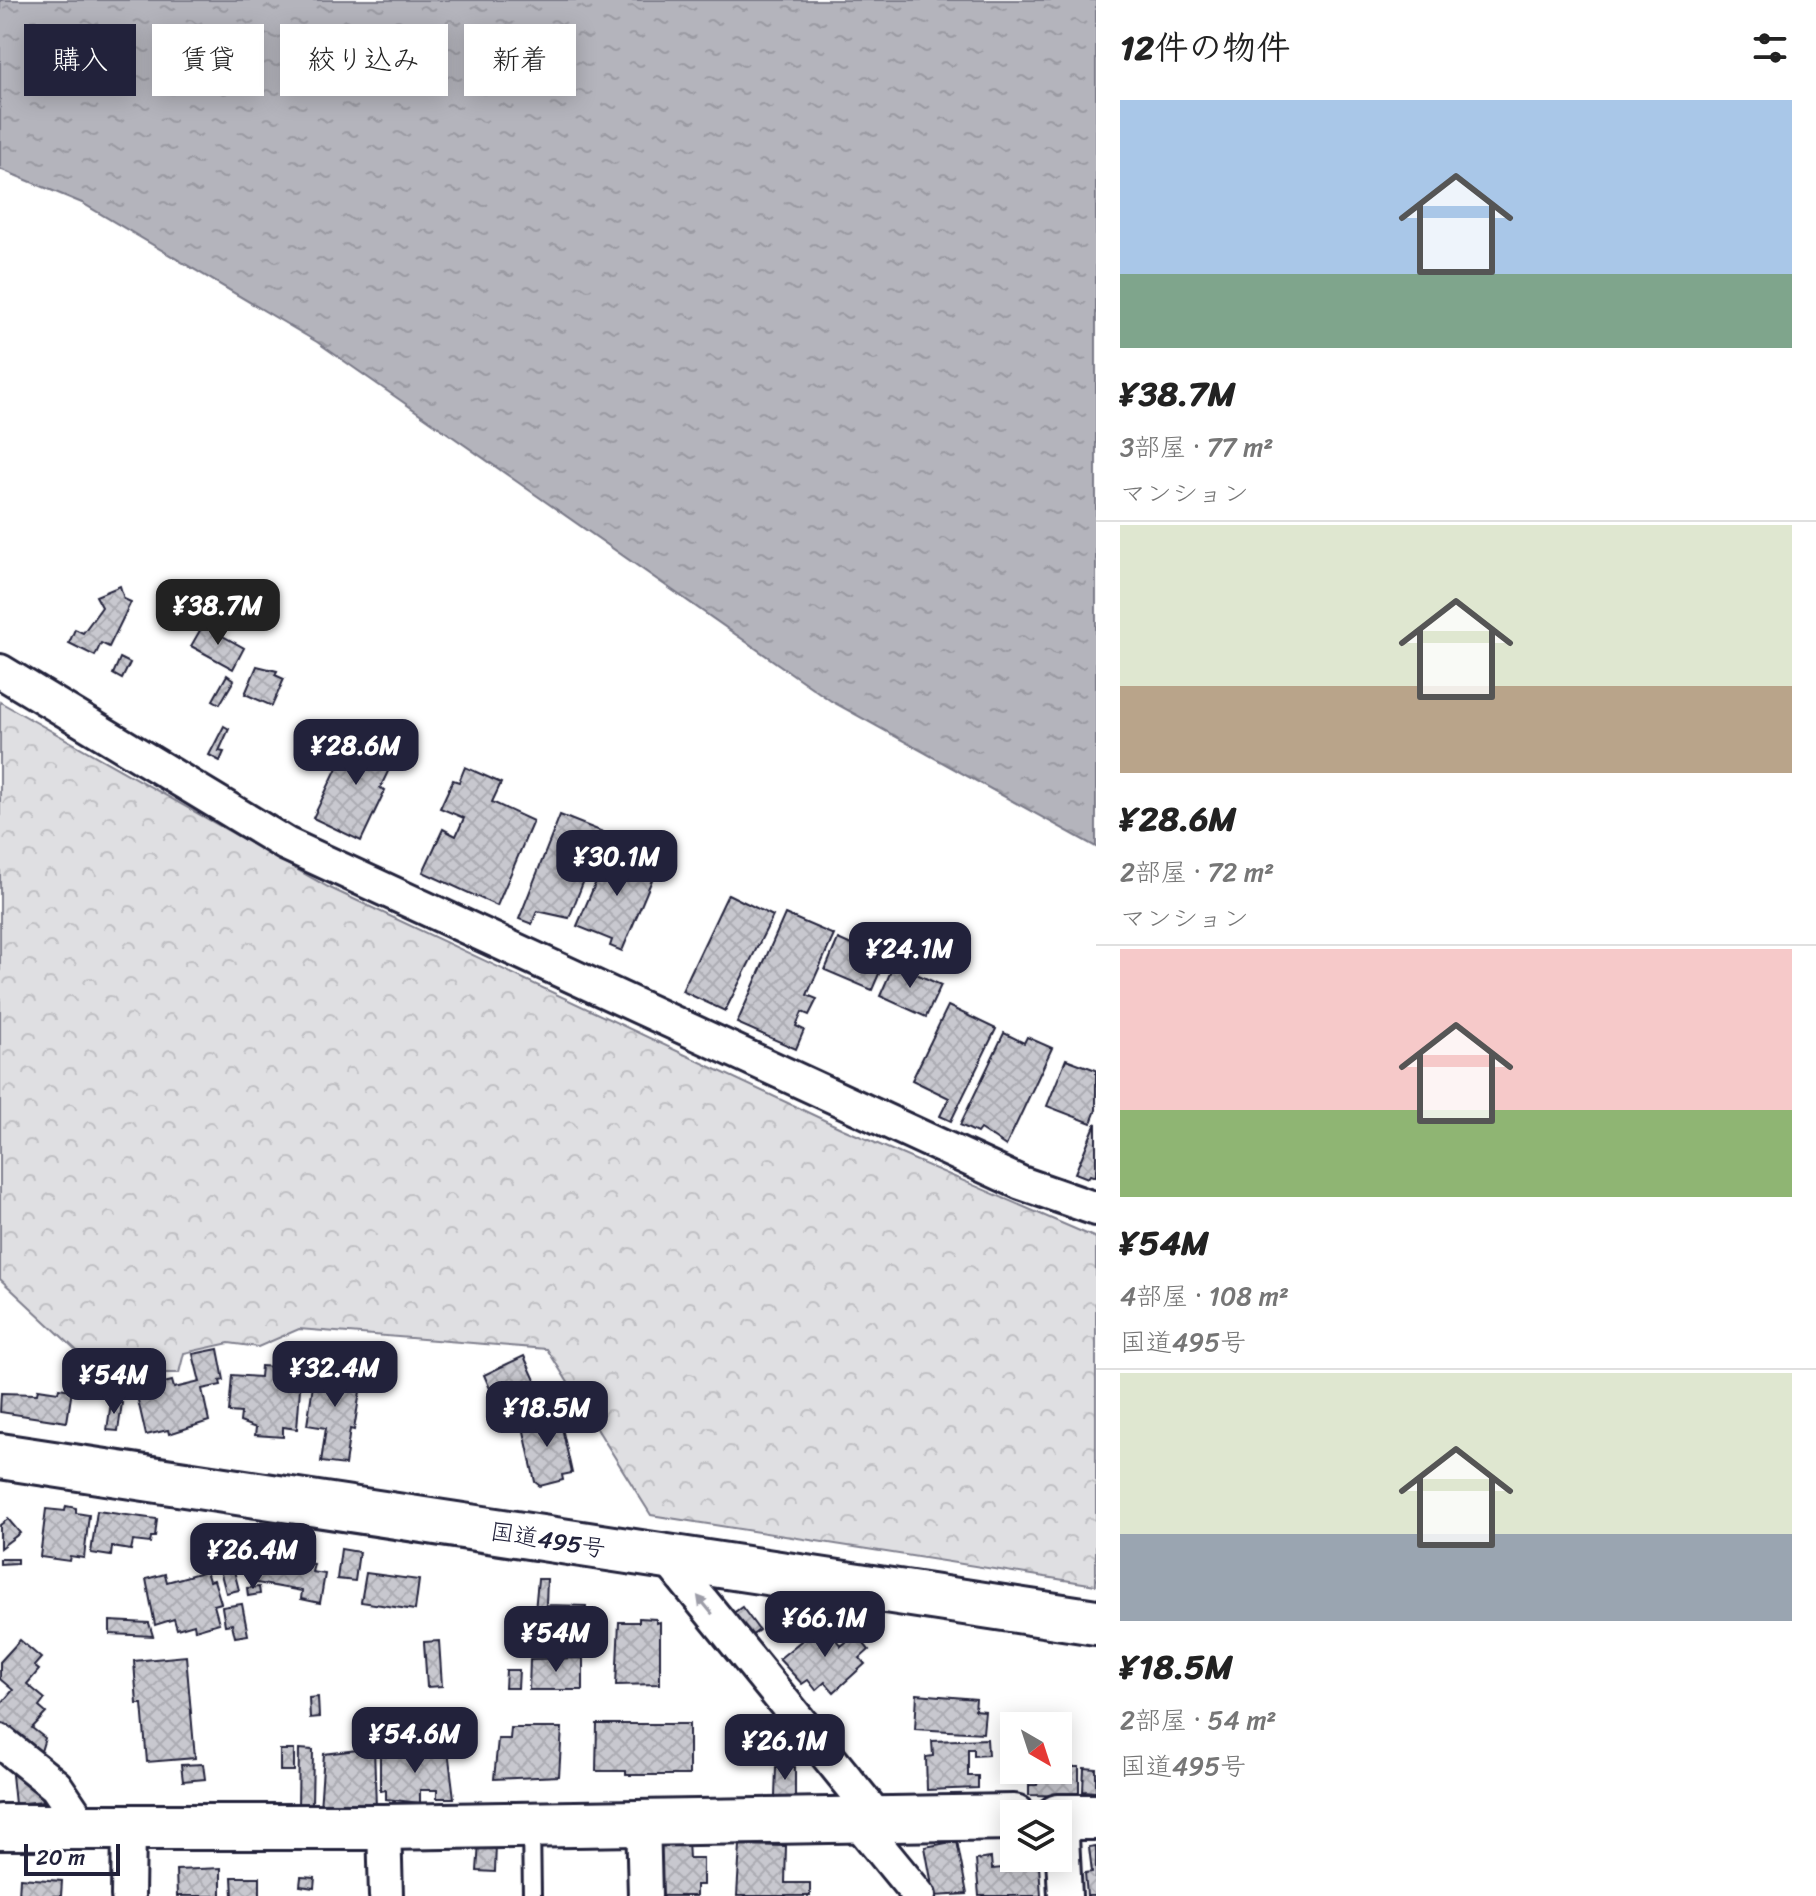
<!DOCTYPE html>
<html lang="ja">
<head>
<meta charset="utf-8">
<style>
  body { margin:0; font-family:Sriracha,"Klee One",sans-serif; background:#f6f6f6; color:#222; height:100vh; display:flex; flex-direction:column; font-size:30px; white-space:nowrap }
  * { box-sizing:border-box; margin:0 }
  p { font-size:26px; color:#767676 }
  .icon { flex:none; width:44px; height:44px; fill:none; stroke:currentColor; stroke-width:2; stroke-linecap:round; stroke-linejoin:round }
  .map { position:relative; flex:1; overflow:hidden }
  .sheet { display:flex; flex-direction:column; background:#fff; width:720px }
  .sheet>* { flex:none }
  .hud { position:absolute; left:24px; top:24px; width:760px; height:72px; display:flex; gap:16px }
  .needle { width:52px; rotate:141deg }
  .tools { position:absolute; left:1000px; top:1712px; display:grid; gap:16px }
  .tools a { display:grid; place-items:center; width:72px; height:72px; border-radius:0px; background:#fff; box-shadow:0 4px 20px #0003; font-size:40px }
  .scale { position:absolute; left:24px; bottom:20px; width:96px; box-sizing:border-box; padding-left:8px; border:4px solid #22223b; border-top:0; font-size:22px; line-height:28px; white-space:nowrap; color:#22223b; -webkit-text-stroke:6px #fff; paint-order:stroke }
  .price { position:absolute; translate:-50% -68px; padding:0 18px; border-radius:16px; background:#22223b; color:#fff; font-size:26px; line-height:52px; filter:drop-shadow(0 2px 4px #0008) }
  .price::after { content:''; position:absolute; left:50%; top:48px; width:24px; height:18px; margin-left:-12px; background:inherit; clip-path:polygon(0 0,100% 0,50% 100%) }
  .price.current { background:#222; color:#fff }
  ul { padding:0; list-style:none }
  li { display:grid; align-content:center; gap:16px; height:424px; padding:0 24px }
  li+li { border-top:2px solid #e0e0e0 }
  li span { display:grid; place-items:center; height:248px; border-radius:0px; color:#555 }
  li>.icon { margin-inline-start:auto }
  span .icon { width:144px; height:144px; fill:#fffc; stroke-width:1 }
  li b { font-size:34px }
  h2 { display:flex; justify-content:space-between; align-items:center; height:96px; padding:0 24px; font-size:34px }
  .chip { padding:0 28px; border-radius:0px; background:#fff; box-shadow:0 4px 20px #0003; font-size:28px; line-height:72px }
  .chip.current { background:#22223b; color:#fff }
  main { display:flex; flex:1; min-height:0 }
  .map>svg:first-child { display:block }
  .forest { fill:url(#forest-crowns); stroke:#80808e; stroke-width:2 }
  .water { fill:url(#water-ripples); stroke:#7a7a88; stroke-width:2 }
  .building { fill:url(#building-cross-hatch); stroke:#22223b; stroke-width:2 }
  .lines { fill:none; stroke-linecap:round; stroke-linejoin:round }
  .lane-casing { stroke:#22223b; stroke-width:22 }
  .street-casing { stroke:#22223b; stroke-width:38 }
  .secondary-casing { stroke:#22223b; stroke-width:50 }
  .highway-casing { stroke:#22223b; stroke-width:50 }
  .lane { stroke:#fff; stroke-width:16 }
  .street { stroke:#fff; stroke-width:32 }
  .secondary { stroke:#fff; stroke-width:44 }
  .highway { stroke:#fff; stroke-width:44 }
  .oneway { fill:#9c9ca7 }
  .labels { text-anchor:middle; stroke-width:6; stroke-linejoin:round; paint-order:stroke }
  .street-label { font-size:24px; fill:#22223b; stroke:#fff }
</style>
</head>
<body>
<main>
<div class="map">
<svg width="1096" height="1896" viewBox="0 0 1096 1896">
  <defs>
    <pattern id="forest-crowns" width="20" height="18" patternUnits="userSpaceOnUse" patternTransform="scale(2)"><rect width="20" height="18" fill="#dfdfe2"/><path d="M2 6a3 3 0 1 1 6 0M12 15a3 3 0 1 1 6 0" fill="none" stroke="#bfbfc3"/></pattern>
    <pattern id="water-ripples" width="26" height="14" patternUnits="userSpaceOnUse" patternTransform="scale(2)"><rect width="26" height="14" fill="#b4b4bc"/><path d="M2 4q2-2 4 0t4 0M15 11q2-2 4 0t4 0" fill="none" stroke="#9a9aa2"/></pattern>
    <pattern id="building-cross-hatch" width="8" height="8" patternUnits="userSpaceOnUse" patternTransform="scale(2)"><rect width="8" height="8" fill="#c8c8cf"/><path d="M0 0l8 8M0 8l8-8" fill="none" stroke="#acacb3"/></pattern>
  </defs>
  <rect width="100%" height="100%" fill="#fff"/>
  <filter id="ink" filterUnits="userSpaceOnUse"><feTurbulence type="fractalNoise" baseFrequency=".0125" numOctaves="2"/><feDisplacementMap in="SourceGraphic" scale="16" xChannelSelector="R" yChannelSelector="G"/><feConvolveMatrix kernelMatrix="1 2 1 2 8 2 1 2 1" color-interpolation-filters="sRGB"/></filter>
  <g filter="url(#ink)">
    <path class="forest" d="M0 702 328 887 843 1129 1096 1238V1585L651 1515 547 1349 299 1329 258 1347 229 1343 184 1353 179 1373H145L89 1362 0 1279Z"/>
    <path class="water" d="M0 0H1096V847L831 701 317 342 82 203 0 169Z"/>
    <g class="building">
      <path d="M120 586 124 599 131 602 109 647 101 643 95 656 69 643 75 629 83 633 102 607 96 596Z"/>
      <path d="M203 625 244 648 233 669 191 646Z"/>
      <path d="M120 658 130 663 122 679 113 674Z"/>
      <path d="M257 666 277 671 275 675 284 679 272 706 245 694Z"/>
      <path d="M227 675 234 680 220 704 213 700Z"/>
      <path d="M224 726 229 729 219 751 224 752 220 761 209 755Z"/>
      <path d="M354 732 397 753 380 788 385 790 361 841 313 818Z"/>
      <path d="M465 767 501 783 492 802 533 821 497 906 423 872 443 829 456 836 464 818 440 808 453 780 459 782Z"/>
      <path d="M560 815 603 832 569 918 537 911 532 924 519 919Z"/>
      <path d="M610 849 657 868 622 951 610 946 612 940 577 926Z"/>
      <path d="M728 894 773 916 725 1011 682 991Z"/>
      <path d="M785 914 834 935 807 995 817 999 809 1015 802 1012 796 1026 804 1030 796 1049 737 1023Z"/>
      <path d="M838 939 885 960 872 990 825 970Z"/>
      <path d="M894 964 941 985 926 1017 880 996Z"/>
      <path d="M948 1006 996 1029 951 1121 940 1116 949 1098 912 1080Z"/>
      <path d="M1004 1033 1024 1043 1027 1037 1052 1048 1006 1146 980 1129 977 1133 960 1125Z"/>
      <path d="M1066 1059 1096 1070V1110L1091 1123 1047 1106Z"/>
      <path d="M1096 1123V1177L1090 1175 1088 1178 1075 1173Z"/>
      <path d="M218 1349 224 1380 220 1381 221 1385 202 1389 209 1421 169 1434 168 1430 146 1435 137 1396 145 1394 143 1388 172 1381 174 1388 200 1382 193 1354Z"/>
      <path d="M524 1356 544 1400 510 1416 498 1396 494 1398 484 1375Z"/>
      <path d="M316 1365 363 1372 354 1430 350 1429 345 1465 321 1462 326 1428 307 1425Z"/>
      <path d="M261 1366 291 1368 289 1387 300 1388 297 1429 283 1427V1437L255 1435 256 1428 240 1422 241 1413 229 1412 232 1375 260 1377Z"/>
      <path d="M59 1388 72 1390 67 1422 0 1412 1 1393 37 1394 38 1389 58 1392Z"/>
      <path d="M111 1402 122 1403 118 1431 107 1430Z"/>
      <path d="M559 1414 572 1473 562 1475 563 1480 540 1486 535 1482 522 1422Z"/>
      <path d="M66 1506 76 1508V1513L89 1515 84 1558 70 1556 69 1561 40 1557 46 1509 65 1511Z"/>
      <path d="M97 1511 157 1519 155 1537H151L150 1543 133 1541 131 1550 112 1547 111 1556 91 1553Z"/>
      <path d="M8 1519 20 1533 0 1548V1525Z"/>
      <path d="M259 1536 279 1540 278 1546 305 1551 307 1563 314 1564 312 1572 325 1574 320 1603 301 1599 302 1591 251 1582Z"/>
      <path d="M341 1549 359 1552 355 1581 337 1579Z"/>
      <path d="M0 1559H17V1563L0 1564Z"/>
      <path d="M233 1567 239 1590 226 1593 220 1570Z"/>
      <path d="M206 1571 209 1581 214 1580 221 1603 214 1605 219 1623 195 1630 194 1624 177 1629 174 1619 155 1625 146 1579 165 1574 167 1582Z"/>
      <path d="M366 1573 419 1580 415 1610 361 1602Z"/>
      <path d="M538 1579H547L546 1605 586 1606 584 1652 527 1651V1632H533Z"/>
      <path d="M259 1587 260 1594 248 1596 247 1588Z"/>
      <path d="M242 1604 248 1635 235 1637 232 1624 225 1625 222 1607Z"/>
      <path d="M742 1607 759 1630 750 1637 732 1614Z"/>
      <path d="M639 1618 656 1619V1623L660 1622V1684L616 1685 619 1622H639Z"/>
      <path d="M110 1621 149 1623 153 1636 110 1634Z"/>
      <path d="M823 1623 841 1646 856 1634 869 1650 860 1658 865 1664 834 1692 825 1682 816 1690 808 1680 802 1684 779 1659Z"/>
      <path d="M20 1640 41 1658 34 1666 39 1670 27 1684 45 1699 39 1707 46 1713 32 1728 45 1738 39 1758 0 1725V1705L13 1690 0 1679V1662Z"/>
      <path d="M439 1641 442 1686 427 1687 424 1642Z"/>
      <path d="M186 1656 195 1758 147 1762 142 1704H137L134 1661Z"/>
      <path d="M583 1658V1690H529L530 1659Z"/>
      <path d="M506 1670H519L518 1688H505Z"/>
      <path d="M917 1694 976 1699 975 1710 985 1711 983 1733 915 1729Z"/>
      <path d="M318 1697 319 1717 310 1718 309 1698Z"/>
      <path d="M1054 1719 1062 1720 1060 1729 1053 1726Z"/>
      <path d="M597 1724H689V1775H626V1771H596Z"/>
      <path d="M511 1728H562L559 1776 494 1779 498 1739H510Z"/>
      <path d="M987 1739 988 1755 974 1756V1749H968V1776H978V1788L927 1790 926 1757 933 1756 932 1741Z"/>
      <path d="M374 1748 376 1807 320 1809 324 1754Z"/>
      <path d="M299 1749 313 1750 312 1806H298Z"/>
      <rect x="280" y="1750" width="14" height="21"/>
      <path d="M448 1750 454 1798H437V1790H420V1803L386 1799V1790L380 1791V1752Z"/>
      <path d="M203 1764 205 1779 183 1781 181 1765Z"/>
      <path d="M11 1765 42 1795 43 1801 15 1804Z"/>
      <path d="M776 1767H795V1797H775Z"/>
      <path d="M1062 1767H1079V1796L1029 1795V1785H1037L1041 1771H1061Z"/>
      <path d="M1084 1768 1096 1769V1792L1083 1791Z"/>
      <path d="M957 1841 967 1894 934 1896 925 1847Z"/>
      <path d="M658 1842H688L689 1858H703V1885H696V1896H657Z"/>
      <path d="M479 1843 496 1844 495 1872 477 1871Z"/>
      <path d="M740 1845 786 1846 785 1883H810V1896H737Z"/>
      <path d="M1096 1846V1896H1087L1085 1873 1092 1872 1089 1847Z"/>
      <path d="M991 1858 992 1869 1039 1865 1041 1896H979L976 1860Z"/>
      <path d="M221 1868V1896H177L176 1870Z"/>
      <path d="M232 1877H260V1896H233Z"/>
      <path d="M301 1877 315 1878 314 1888 300 1886Z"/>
      <path d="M20 1878 62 1881 61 1896H19Z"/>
    </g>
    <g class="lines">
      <g class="lane-casing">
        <path id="lane" d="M531 1826 532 1896"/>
      </g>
      <g class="street-casing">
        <g id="street">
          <path d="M0 671 286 844 1021 1183 1096 1209"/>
          <path d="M667 1558 878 1818"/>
          <path d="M0 1741 56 1786 85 1829"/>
          <path d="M1061 1817 1065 1896"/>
          <path d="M855 1818 919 1896"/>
          <path d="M643 1820 645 1896"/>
          <path d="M384 1827 386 1896"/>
          <path d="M128 1896 129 1829"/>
        </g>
      </g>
      <g class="secondary-casing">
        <g id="secondary">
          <path d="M1058 1817H1096"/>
          <path d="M0 1827H384L1014 1817"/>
        </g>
      </g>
      <g class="highway-casing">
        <path id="highway" d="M0 1456 1096 1622"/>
      </g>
      <use href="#lane" class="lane"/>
      <use href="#street" class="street"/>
      <use href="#secondary" class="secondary"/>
      <use href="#highway" class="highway"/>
    </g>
    <defs><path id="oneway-solid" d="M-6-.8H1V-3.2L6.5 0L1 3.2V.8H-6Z" transform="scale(2)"/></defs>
    <use class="oneway" href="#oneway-solid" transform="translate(705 1605) rotate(-129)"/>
  </g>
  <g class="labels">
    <g class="street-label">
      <text transform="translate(548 1540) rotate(9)" y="8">国道495号</text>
    </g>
  </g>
</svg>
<div class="tools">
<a><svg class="needle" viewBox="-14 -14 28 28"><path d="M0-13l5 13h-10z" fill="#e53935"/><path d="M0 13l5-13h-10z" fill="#767676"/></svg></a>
<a><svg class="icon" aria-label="layers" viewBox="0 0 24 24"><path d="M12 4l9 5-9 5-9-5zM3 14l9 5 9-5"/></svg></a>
</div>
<div class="scale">20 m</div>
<b class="price current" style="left:218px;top:647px">¥38.7M</b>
<b class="price" style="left:356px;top:787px">¥28.6M</b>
<b class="price" style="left:617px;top:898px">¥30.1M</b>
<b class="price" style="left:910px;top:990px">¥24.1M</b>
<b class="price" style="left:335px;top:1409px">¥32.4M</b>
<b class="price" style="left:114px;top:1416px">¥54M</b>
<b class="price" style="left:547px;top:1449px">¥18.5M</b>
<b class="price" style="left:253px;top:1591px">¥26.4M</b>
<b class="price" style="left:825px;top:1659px">¥66.1M</b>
<b class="price" style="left:556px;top:1674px">¥54M</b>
<b class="price" style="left:415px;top:1775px">¥54.6M</b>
<b class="price" style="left:785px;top:1782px">¥26.1M</b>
<div class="hud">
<a class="chip current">購入</a>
<a class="chip">賃貸</a>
<a class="chip">絞り込み</a>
<a class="chip">新着</a>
</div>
</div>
<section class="sheet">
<h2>12件の物件<svg class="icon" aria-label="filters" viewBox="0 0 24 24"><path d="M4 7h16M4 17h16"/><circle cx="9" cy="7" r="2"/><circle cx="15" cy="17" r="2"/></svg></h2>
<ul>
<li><span style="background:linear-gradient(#a9c7e8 70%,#7fa58c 0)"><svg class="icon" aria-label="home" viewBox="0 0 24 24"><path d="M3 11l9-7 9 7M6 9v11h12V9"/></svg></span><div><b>¥38.7M</b><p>3部屋 · 77 m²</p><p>マンション</p></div></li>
<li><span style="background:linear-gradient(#dfe7d0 65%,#b9a48a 0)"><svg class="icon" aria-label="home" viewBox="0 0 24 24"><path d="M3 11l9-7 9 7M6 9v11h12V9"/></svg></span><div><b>¥28.6M</b><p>2部屋 · 72 m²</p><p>マンション</p></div></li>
<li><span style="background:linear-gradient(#f6c9c9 65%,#8fb573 0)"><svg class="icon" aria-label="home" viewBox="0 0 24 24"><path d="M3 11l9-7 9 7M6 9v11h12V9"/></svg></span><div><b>¥54M</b><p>4部屋 · 108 m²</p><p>国道495号</p></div></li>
<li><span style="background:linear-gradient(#dfe7d0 65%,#9aa5b1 0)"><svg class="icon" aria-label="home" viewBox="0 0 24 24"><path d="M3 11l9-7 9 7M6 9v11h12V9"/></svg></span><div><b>¥18.5M</b><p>2部屋 · 54 m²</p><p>国道495号</p></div></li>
</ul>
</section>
</main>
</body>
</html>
